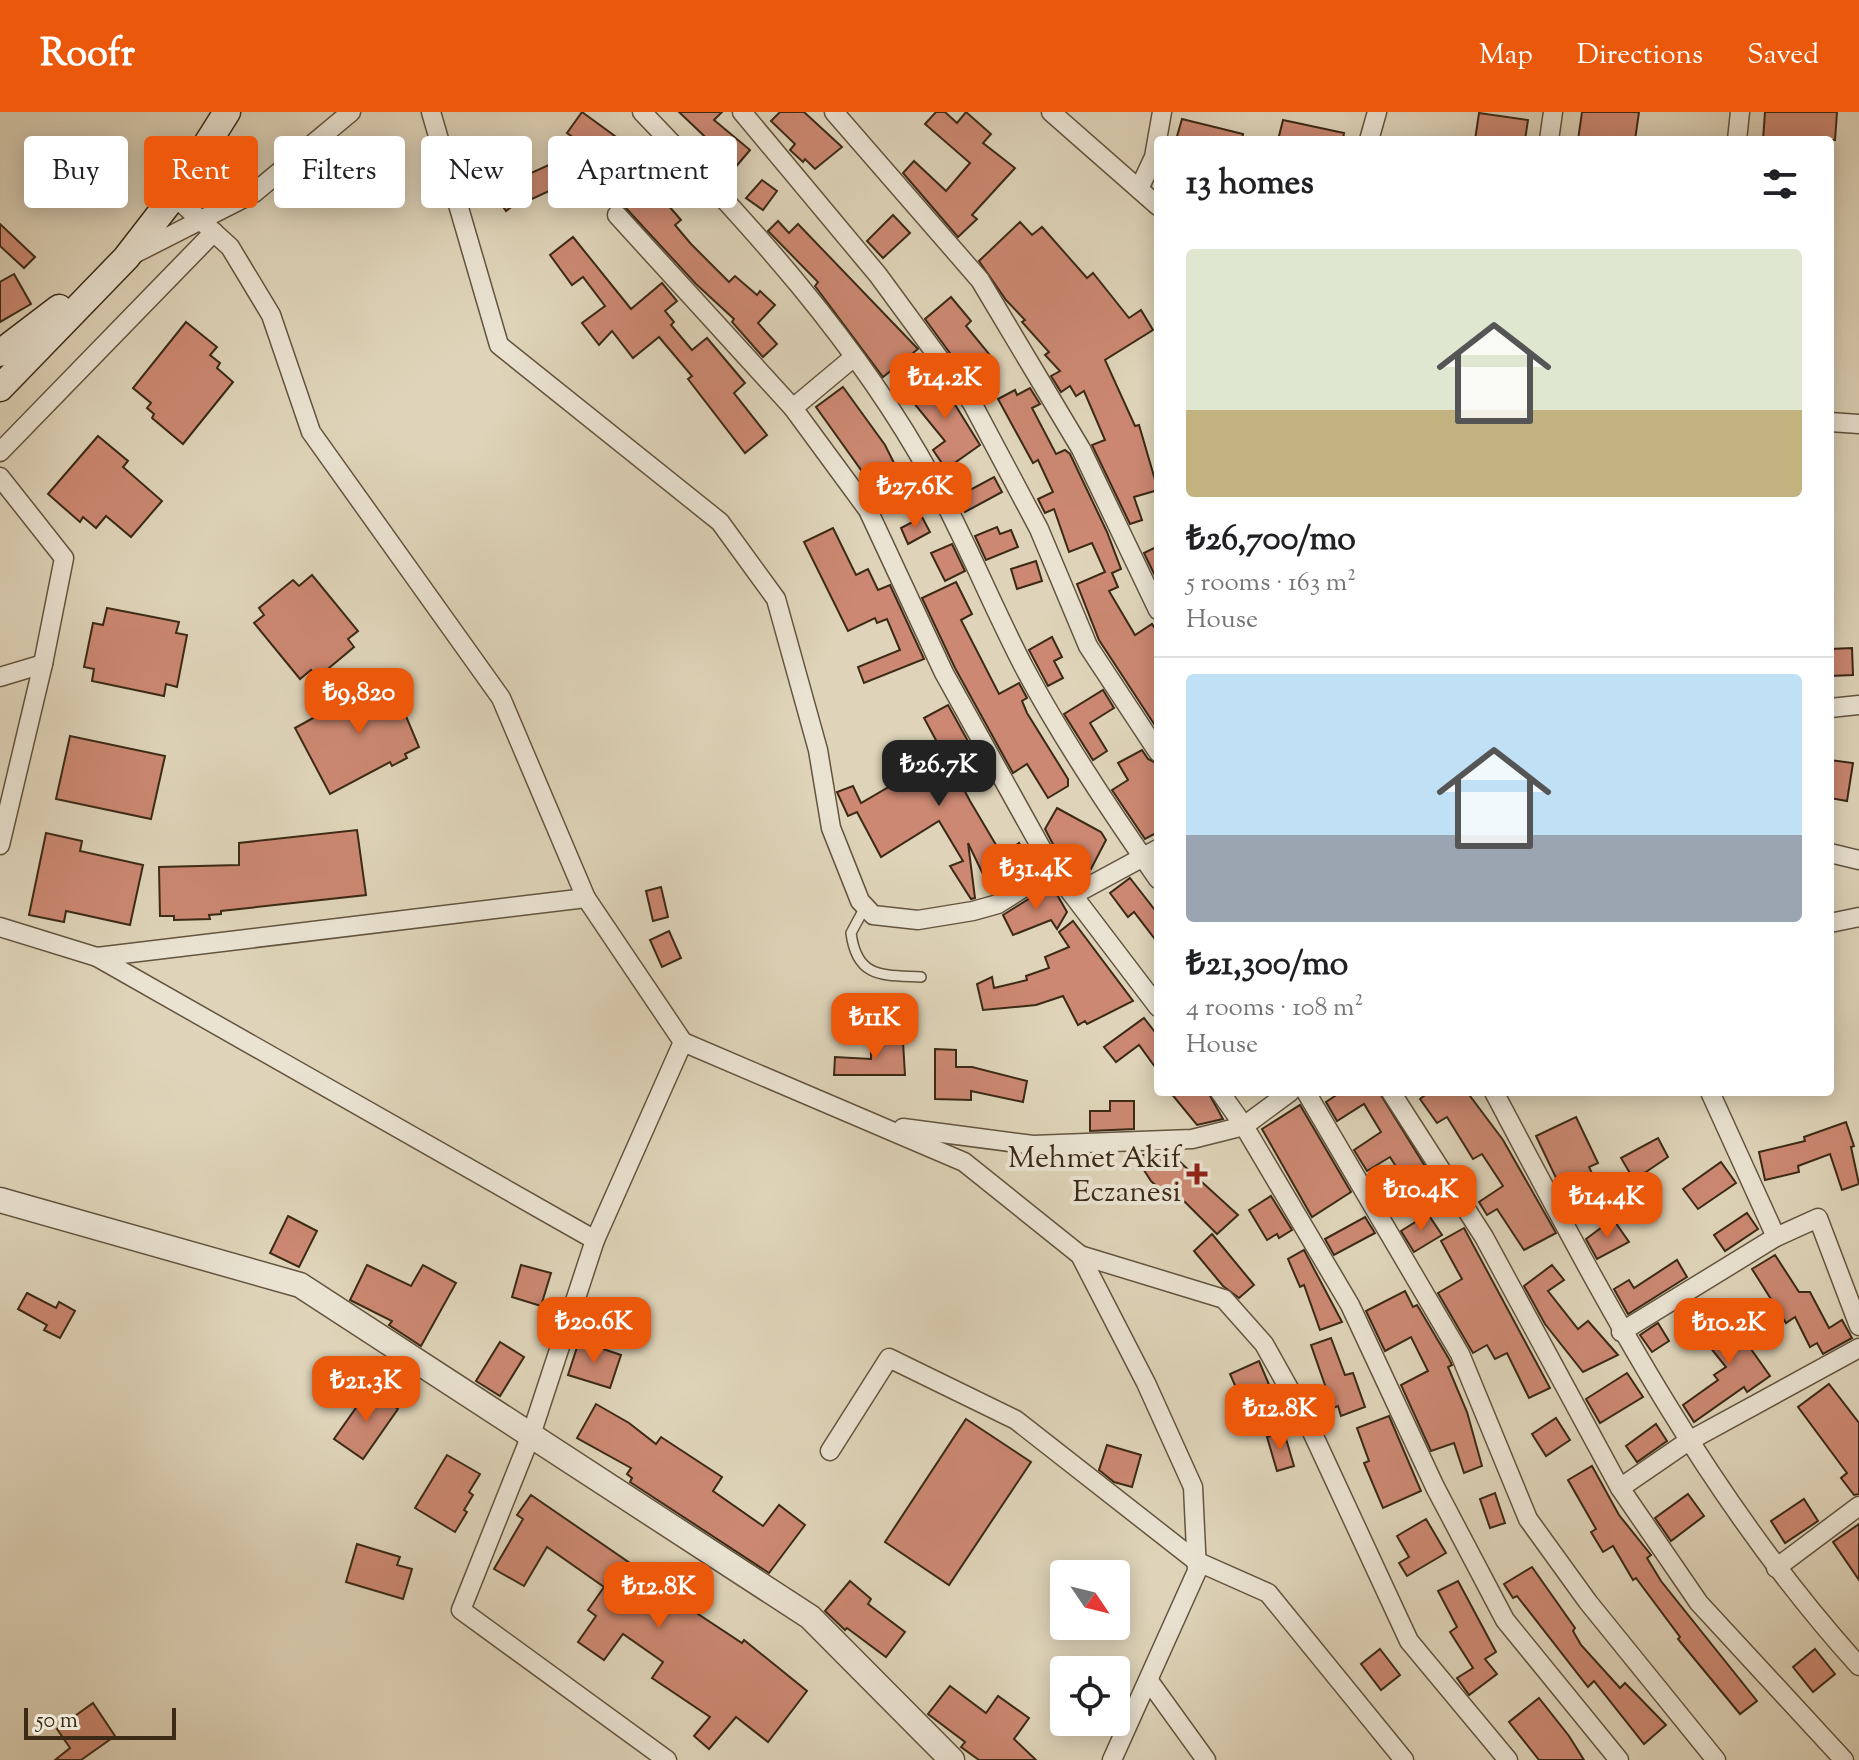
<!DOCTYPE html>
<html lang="en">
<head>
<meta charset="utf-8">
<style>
  body { margin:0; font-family:"Sorts Mill Goudy",serif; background:#f6f6f6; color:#202124; height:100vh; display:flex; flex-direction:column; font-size:30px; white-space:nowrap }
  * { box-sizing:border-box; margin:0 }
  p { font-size:26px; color:#757577 }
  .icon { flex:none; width:44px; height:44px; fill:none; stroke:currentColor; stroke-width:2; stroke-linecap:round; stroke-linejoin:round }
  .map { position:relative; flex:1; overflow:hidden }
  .sheet { position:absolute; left:1154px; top:24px; width:680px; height:960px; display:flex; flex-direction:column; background:#fff; border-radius:8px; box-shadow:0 4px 20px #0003 }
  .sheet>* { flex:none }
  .top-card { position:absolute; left:24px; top:24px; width:760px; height:72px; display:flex; gap:16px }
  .needle { width:52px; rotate:125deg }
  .fabs { position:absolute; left:1050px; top:1448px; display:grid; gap:16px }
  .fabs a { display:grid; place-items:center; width:80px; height:80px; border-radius:8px; background:#fff; box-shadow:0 4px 20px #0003; font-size:40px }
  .scale { position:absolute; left:24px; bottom:20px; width:152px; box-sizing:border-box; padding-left:8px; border:4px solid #3b2a16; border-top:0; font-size:22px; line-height:28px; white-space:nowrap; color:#3b2a16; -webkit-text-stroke:6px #eae3d2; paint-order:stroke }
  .price { position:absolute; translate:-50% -68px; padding:0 18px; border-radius:16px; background:#ea580c; color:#fff; font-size:26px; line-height:52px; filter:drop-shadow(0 2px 4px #0008) }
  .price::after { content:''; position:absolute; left:50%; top:48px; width:24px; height:18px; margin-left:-12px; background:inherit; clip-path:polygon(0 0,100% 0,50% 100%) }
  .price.current { background:#222; color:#fff }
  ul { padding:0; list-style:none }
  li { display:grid; align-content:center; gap:16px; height:424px; padding:0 32px }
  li+li { border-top:2px solid #e0e0e0 }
  li span { display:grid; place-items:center; height:248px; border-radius:8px; color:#555 }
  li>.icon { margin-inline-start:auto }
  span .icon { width:144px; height:144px; fill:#fffc; stroke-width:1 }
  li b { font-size:34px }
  h2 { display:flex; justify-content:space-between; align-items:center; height:96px; padding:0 32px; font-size:34px }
  .pill { padding:0 28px; border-radius:8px; background:#fff; box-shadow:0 4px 20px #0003; font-size:28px; line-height:72px }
  .pill.current { background:#ea580c; color:#fff }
  header { display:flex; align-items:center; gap:48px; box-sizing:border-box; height:112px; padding:0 40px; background:#ea580c; color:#fff }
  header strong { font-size:38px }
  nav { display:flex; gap:44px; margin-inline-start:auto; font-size:28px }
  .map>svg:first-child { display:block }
  .building { fill:#cc8872; stroke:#3b2a16; stroke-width:2 }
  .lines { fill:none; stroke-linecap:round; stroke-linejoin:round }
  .service-casing { stroke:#64543f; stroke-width:12 }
  .minor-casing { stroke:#64543f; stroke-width:21 }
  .tertiary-casing { stroke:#64543f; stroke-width:27 }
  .secondary-casing { stroke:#3b2a16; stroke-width:29 }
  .service { stroke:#eae3d2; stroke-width:9 }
  .minor { stroke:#eae3d2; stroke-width:18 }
  .tertiary { stroke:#eae3d2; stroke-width:24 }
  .secondary { stroke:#eae3d2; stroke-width:26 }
  .poi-dot { fill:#8f2418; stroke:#eae3d2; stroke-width:3 }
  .labels { text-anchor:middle; stroke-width:8; stroke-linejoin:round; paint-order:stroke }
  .poi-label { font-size:30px; fill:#3b2a16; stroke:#eae3d2; text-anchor:end }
</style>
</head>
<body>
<header>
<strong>Roofr</strong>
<nav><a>Map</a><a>Directions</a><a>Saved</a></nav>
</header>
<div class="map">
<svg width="1859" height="1648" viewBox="0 0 1859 1648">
  <rect width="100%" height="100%" fill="#dfd4b9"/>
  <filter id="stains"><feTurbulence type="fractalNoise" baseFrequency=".0025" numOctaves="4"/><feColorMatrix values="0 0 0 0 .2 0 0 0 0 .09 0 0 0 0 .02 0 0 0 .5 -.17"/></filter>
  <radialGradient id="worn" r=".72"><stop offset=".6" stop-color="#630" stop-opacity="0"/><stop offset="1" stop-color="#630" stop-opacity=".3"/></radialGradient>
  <g class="building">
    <path d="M582 0 660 57 647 69 681 108 675 113 691 132 729 170 735 164 757 183 760 179 775 193 758 211 777 232 763 245 732 210 734 207 696 172 624 94 633 86 597 53 603 47 567 21Z"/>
    <path d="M679 0H722L714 8 750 38 728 64 712 51 721 40Z"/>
    <path d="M780 0H804L842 35 815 57 805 47 803 50 790 38 795 32 771 9Z"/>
    <path d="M936 0H945L957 11 966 0 991 22 983 31 1015 56 972 103 977 107 958 125 903 61 914 49 946 79 970 51 925 12Z"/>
    <path d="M1582 0H1639L1635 28H1578Z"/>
    <path d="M1765 0H1837L1835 28H1763Z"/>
    <path d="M1479 1 1528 8 1525 28H1475Z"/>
    <path d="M1182 7 1243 22 1242 28H1176Z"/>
    <path d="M1283 8 1344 21 1343 28H1278Z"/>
    <path d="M562 47 565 52 556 59 562 73 532 87 529 81 506 99 497 86 522 65Z"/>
    <path d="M63 54 97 74 89 88 54 68Z"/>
    <path d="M762 68 777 79 763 98 746 86Z"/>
    <path d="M893 103 910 121 883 146 867 129Z"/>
    <path d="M778 109 789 121 798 112 918 237 883 265 815 174 818 170 768 119Z"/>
    <path d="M1020 110 1032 123 1042 115 1087 166 1093 161 1129 206 1141 198 1153 218 1105 248 1135 314 1139 313 1158 378 1134 385 1142 408 1130 412 1092 333 1105 328 1084 279 1076 284 1070 274 1061 280 1051 264 1060 259 1045 243 1049 240 1022 210 1025 208 1006 188 979 149Z"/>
    <path d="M0 112 35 145 24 156 0 134Z"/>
    <path d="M573 125 631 197 662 171 677 189 665 199 674 210 671 213 692 238 707 226 745 271 734 281 767 323 745 341 688 267 692 264 659 225 633 246 612 219 599 233 582 211 605 194 583 165 572 173 550 143Z"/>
    <path d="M14 162 31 192 0 210V170Z"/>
    <path d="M951 185 971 209 966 214 994 248 969 267 925 207Z"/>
    <path d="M186 210 217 235 210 243 220 251 217 256 233 270 183 332 152 306 154 302 147 296 151 291 133 276Z"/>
    <path d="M936 262 980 333 946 357 933 338 945 329 908 284Z"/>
    <path d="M843 275 885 333 910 383 891 396 888 391 880 396 861 368 866 365 816 295Z"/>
    <path d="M1030 276 1040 292 1032 296 1056 342 1065 338 1070 342 1107 420 1121 457 1112 461 1118 475 1109 479 1135 523 1152 512 1158 521V618L1099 528 1077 472 1105 460 1092 431 1069 440 1054 397 1045 401 1038 387 1053 380 1038 348 1033 351 998 287 1015 278 1017 283Z"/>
    <path d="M98 324 128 349 123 355 162 389 131 425 106 404 96 416 83 405 80 410 48 382Z"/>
    <path d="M994 365 1002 380 965 400 957 385Z"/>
    <path d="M922 405 930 420 908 432 901 416Z"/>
    <path d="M997 415 1000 422 1011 418 1018 435 986 448 975 424Z"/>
    <path d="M833 416 856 463 868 457 878 478 890 473 924 547 864 571 858 555 900 538 887 507 877 511 875 506 848 519 804 430Z"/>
    <path d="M952 432 965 459 945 469 931 441Z"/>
    <path d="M1158 434V470L1144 441Z"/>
    <path d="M1036 449 1042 469 1017 477 1011 457Z"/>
    <path d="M312 463 358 519 348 527 354 535 317 566 311 558 300 567 254 511 264 503 259 496 293 468 299 474Z"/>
    <path d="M956 470 972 502 961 508 999 582 1019 571 1027 586 1022 589 1027 601 1068 667V674L1048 686 1027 652 1013 661 955 556 922 486Z"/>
    <path d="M107 496 179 510 176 521 187 523 177 575 166 572 164 584 92 569 94 557 84 555 93 511 103 513Z"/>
    <path d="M1052 525 1062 545 1054 549 1063 566 1048 574 1029 538Z"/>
    <path d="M1852 536 1853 563 1830 564V537Z"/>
    <path d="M389 564 419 635 405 642 407 646 392 654 390 650 330 682 295 616Z"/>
    <path d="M1103 578 1114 596 1090 611 1107 639 1093 648 1064 602Z"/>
    <path d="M948 593 985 660 962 674 970 689 1002 743 1019 731 1034 755 992 781 968 731 975 786 971 787 950 754 963 749 939 709 881 745 857 700 848 704 837 680 853 674 861 691 904 666 899 659 938 632 924 606Z"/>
    <path d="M70 624 165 644 151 707 56 687Z"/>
    <path d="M1142 638 1148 647 1158 652V720L1145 727 1112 678 1128 668 1118 651Z"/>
    <path d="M1830 648 1853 651 1847 689 1830 686Z"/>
    <path d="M1057 696 1101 720 1106 728 1091 757 1056 738 1045 717Z"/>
    <path d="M357 718 366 783 221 799V802L209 803 210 807 174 808V804H160L159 755 239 753V731Z"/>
    <path d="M46 721 82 729 80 739 143 753 130 813 66 799 64 810 29 803Z"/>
    <path d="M1130 766 1158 802V831L1134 800 1128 805 1110 781Z"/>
    <path d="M661 775 668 805 653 809 646 779Z"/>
    <path d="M1048 775 1056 781 1067 800 1057 817 1051 808 1013 823 1003 803Z"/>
    <path d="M1073 809 1133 889 1087 912 1085 909 1078 913 1063 884 1036 893 983 898 977 872 992 865 994 876 1027 868 1026 864 1049 856 1045 845 1069 835 1059 820Z"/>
    <path d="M669 819 681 846 662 855 650 828Z"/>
    <path d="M1144 906 1158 924V959L1139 933 1116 950 1104 935Z"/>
    <path d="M871 929 903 930 905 963H834L835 945 871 947Z"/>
    <path d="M935 937 956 938V955H972L1027 969 1023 990 971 979V988L935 987Z"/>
    <path d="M1170 980H1208L1223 1007 1197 1013Z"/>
    <path d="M1341 980H1379L1436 1072 1415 1085 1390 1045 1367 1059 1354 1038 1381 1020 1364 992 1337 1009 1326 990Z"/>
    <path d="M1429 980H1467L1503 1028 1556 1121 1524 1138 1497 1097 1487 1103 1479 1090 1503 1074 1482 1042 1473 1047 1447 1005 1437 1011 1420 987Z"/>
    <path d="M1110 989H1134V1017L1090 1019V999H1110Z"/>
    <path d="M1300 993 1351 1080 1312 1105 1262 1017Z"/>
    <path d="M1576 1005 1598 1051 1589 1055 1607 1094 1577 1110 1536 1024Z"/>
    <path d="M1846 1010 1854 1034 1851 1035 1859 1072 1842 1078 1830 1042 1798 1054 1799 1060 1765 1068 1759 1040 1805 1029 1804 1025Z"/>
    <path d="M1658 1026 1668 1045 1634 1068 1621 1046Z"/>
    <path d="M1169 1040 1238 1103 1217 1122 1173 1078 1168 1084 1151 1069 1135 1044Z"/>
    <path d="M1721 1050 1736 1071 1698 1097 1683 1077Z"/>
    <path d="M1271 1084 1292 1118 1279 1126 1277 1122 1267 1128 1249 1098Z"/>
    <path d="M1747 1101 1758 1117 1725 1139 1714 1123Z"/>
    <path d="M1428 1102 1442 1123 1414 1140 1401 1119Z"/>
    <path d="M288 1104 317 1119 299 1155 270 1141Z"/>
    <path d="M1365 1105 1375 1121 1334 1143 1325 1127Z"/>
    <path d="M1613 1107 1629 1130 1597 1147 1586 1127Z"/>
    <path d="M1464 1116 1550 1276 1529 1286 1507 1241 1495 1247 1487 1233 1473 1241 1438 1181 1462 1167 1441 1129Z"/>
    <path d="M1212 1122 1254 1173 1239 1186 1223 1174 1194 1139Z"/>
    <path d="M1304 1138 1342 1210 1320 1218 1304 1173 1300 1175 1288 1147Z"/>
    <path d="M1775 1143 1799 1180H1810L1829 1216 1842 1208 1852 1226 1823 1242 1817 1231 1810 1235 1795 1205 1786 1211 1752 1157Z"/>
    <path d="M1677 1148 1687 1165 1628 1202 1614 1177 1629 1168 1634 1176Z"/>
    <path d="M367 1153 411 1174 423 1153 456 1171 421 1234 389 1213 392 1209 350 1188Z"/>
    <path d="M521 1153 551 1161 541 1194 512 1185Z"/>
    <path d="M1552 1153 1564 1168 1548 1179 1578 1217 1588 1209 1618 1243 1583 1260 1545 1212 1524 1174Z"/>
    <path d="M1405 1179 1413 1195 1417 1193 1449 1247 1452 1253 1448 1255 1467 1300 1482 1354 1464 1361 1454 1331 1431 1339 1401 1273 1428 1259 1411 1225 1385 1239 1366 1199Z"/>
    <path d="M27 1181 56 1196 59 1190 75 1199 60 1226 44 1218 47 1213 18 1197Z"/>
    <path d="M1728 1202 1734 1210 1741 1205 1755 1223 1746 1230 1770 1264 1747 1280 1744 1275 1694 1310 1683 1293 1718 1268 1714 1263 1726 1255 1701 1224Z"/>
    <path d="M1658 1211 1669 1229 1652 1240 1640 1223Z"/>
    <path d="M1331 1226 1345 1263 1353 1261 1365 1295 1341 1304 1338 1294 1333 1296 1311 1233Z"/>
    <path d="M579 1229 621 1243 610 1276 568 1263Z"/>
    <path d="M500 1230 524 1245 500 1284 476 1269Z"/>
    <path d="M1259 1249 1270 1275 1241 1287 1230 1262Z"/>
    <path d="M1627 1261 1643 1285 1600 1311 1586 1287Z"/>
    <path d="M1829 1272 1859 1311V1382L1854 1383 1841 1366 1847 1361 1798 1295Z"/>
    <path d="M370 1276 398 1297 363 1347 334 1327Z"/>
    <path d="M596 1292 629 1311 656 1332 661 1325 722 1365 713 1379 763 1414 779 1393 805 1413 769 1461 630 1370 632 1366 627 1362 631 1356 577 1326Z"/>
    <path d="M1389 1304 1421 1379 1383 1396 1364 1351 1369 1349 1357 1316Z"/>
    <path d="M1556 1306 1570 1328 1546 1344 1532 1322Z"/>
    <path d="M966 1307 1031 1350 949 1473 885 1430Z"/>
    <path d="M1656 1312 1667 1329 1637 1350 1626 1334Z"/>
    <path d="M1284 1320 1294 1354 1277 1359 1267 1325Z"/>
    <path d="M1107 1333 1141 1343 1132 1375 1114 1370 1099 1358Z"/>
    <path d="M447 1343 480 1362 469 1380 473 1383 464 1398 467 1400 455 1420 415 1396Z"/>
    <path d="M1592 1354 1619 1403 1651 1443 1647 1446 1661 1469 1757 1589 1740 1602 1678 1527 1680 1525 1636 1466 1633 1468 1613 1434 1603 1440 1591 1420 1596 1417 1568 1368Z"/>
    <path d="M1495 1381 1505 1411 1490 1416 1480 1387Z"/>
    <path d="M1688 1382 1704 1404 1671 1429 1655 1406Z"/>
    <path d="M531 1383 691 1493 689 1496 742 1531 744 1528 807 1579 768 1630 736 1605 709 1637 694 1624 710 1605 652 1566 663 1550 623 1522 604 1548 578 1530 596 1504 588 1498 604 1475 547 1435 524 1474 494 1457 523 1407 517 1403Z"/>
    <path d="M1804 1387 1818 1409 1785 1431 1771 1409Z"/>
    <path d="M1426 1407 1446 1441 1407 1464 1399 1451 1409 1445 1397 1424Z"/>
    <path d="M1859 1412V1468L1833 1430Z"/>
    <path d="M357 1432 400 1445 397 1453 412 1457 403 1487 346 1470Z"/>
    <path d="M1532 1455 1575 1516 1573 1519 1581 1533 1620 1576 1625 1571 1666 1613 1644 1632 1594 1569 1588 1575 1517 1484 1513 1486 1504 1472Z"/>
    <path d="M850 1469 871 1487 868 1492 905 1520 886 1545 847 1516 845 1518 825 1499Z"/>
    <path d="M1458 1469 1496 1540 1485 1547 1497 1562 1469 1583 1457 1566 1473 1556 1450 1520 1457 1515 1438 1479Z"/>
    <path d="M1380 1537 1400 1563 1381 1578 1361 1552Z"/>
    <path d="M1815 1537 1835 1562 1813 1580 1793 1555Z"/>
    <path d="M950 1574 986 1601 998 1584 1029 1606 1014 1627 1036 1648H979L961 1635 965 1630 928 1602Z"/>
    <path d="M1539 1586 1569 1624 1584 1648H1539L1509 1610Z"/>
    <path d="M93 1591 115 1624 81 1648H55L70 1636 57 1617Z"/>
  </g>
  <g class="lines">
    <g class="service-casing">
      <path id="service" d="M865 795 851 821C857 867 883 863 921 865"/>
    </g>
    <g class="minor-casing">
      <g id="minor">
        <path d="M431 0 499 233 720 410 776 487 818 638 831 716 860 789 873 803 918 808 973 799 998 792 1053 757"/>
        <path d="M642 0C749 111 858 230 932 366 966 428 992 494 1025 557 1064 630 1111 700 1158 767"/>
        <path d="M742 0 878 163 972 291 1039 417 1088 534 1158 640"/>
        <path d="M834 0 980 168 1081 337 1158 498"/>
        <path d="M1051 0 1158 94"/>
        <path d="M1369 28 1377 0"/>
        <path d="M1549 28 1553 0"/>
        <path d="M1737 28 1740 0"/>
        <path d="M1139 77 1154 45 1162 0"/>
        <path d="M174 84 230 135 271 203 311 320 501 586 586 786 683 930 964 1050 1080 1143 1146 1271 1193 1375 1197 1459 1112 1648"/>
        <path d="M617 103 793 296 868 398 944 561 1053 757 1158 895"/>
        <path d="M134 142 254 81 351 0"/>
        <path d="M793 296 854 245"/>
        <path d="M1830 310 1859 312"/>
        <path d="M0 340 214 120"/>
        <path d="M0 365 64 446 43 552 0 733"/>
        <path d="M0 565 43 552"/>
        <path d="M1830 596 1859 593"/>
        <path d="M1830 741 1859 748"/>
        <path d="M1073 783 1158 737"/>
        <path d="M1830 811 1859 805"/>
        <path d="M0 815 97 845 586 786"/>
        <path d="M97 845 595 1128"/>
        <path d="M1220 980 1244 1014 1350 1193 1435 1375 1505 1508 1619 1648"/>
        <path d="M1306 980 1460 1242 1528 1407 1588 1490 1716 1648"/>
        <path d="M1391 980 1484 1125 1620 1376 1699 1491 1844 1648"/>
        <path d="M1494 980C1601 1182 1704 1383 1859 1554"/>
        <path d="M1710 980 1776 1125"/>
        <path d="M903 1016 1033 1033 1192 1027 1244 1014 1290 980"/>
        <path d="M1080 1143 1224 1187 1264 1232 1306 1307 1409 1529 1508 1648"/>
        <path d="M1621 1220 1776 1125 1818 1106 1859 1214"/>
        <path d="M830 1339 889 1246 1016 1308 1196 1449 1268 1481 1404 1648"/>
        <path d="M1620 1376 1687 1330 1859 1236"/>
        <path d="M1776 1456 1859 1394"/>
        <path d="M1149 1569 1206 1648"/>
        <path d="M667 1648 461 1498 531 1323 595 1128 683 930"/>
      </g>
    </g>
    <g class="tertiary-casing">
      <path id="tertiary" d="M0 1088 300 1173 810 1505 952 1648"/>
    </g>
    <g class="secondary-casing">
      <g id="secondary">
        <path d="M0 241 59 196"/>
        <path d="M0 276 126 146 174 84 227 0"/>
      </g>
    </g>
    <use href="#service" class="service"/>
    <use href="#minor" class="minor"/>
    <use href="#tertiary" class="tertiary"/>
    <use href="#secondary" class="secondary"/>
  </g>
  <path class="poi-dot" d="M1193 1050h8v8h8v8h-8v8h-8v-8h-8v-8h8z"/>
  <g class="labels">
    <g class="poi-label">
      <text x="1181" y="1055">Mehmet Akif<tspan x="1181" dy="34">Eczanesi</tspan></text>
    </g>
  </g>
  <rect width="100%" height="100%" filter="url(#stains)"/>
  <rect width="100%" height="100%" fill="url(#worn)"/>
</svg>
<div class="fabs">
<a><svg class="needle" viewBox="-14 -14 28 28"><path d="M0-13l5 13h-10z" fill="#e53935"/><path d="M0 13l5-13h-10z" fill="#757577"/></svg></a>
<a><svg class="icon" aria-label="locate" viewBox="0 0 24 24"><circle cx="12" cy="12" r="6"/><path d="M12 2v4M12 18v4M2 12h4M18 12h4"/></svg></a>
</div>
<div class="scale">50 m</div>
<b class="price" style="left:945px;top:309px">₺14.2K</b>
<b class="price" style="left:915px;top:418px">₺27.6K</b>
<b class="price" style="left:359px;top:624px">₺9,820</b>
<b class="price current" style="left:939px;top:696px">₺26.7K</b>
<b class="price" style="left:1036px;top:800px">₺31.4K</b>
<b class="price" style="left:875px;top:949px">₺11K</b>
<b class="price" style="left:1421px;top:1121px">₺10.4K</b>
<b class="price" style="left:1607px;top:1128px">₺14.4K</b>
<b class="price" style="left:594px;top:1253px">₺20.6K</b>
<b class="price" style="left:1729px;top:1254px">₺10.2K</b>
<b class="price" style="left:366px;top:1312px">₺21.3K</b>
<b class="price" style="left:1280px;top:1340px">₺12.8K</b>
<b class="price" style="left:659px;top:1518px">₺12.8K</b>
<div class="top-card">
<a class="pill">Buy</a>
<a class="pill current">Rent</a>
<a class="pill">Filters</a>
<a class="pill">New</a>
<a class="pill">Apartment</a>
</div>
<section class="sheet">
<h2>13 homes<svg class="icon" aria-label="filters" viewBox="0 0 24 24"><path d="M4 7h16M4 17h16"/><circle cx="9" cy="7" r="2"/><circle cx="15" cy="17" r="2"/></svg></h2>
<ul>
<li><span style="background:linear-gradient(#dfe7d0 65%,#c2b280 0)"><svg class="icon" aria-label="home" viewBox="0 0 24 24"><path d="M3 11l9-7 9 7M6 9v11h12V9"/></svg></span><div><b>₺26,700/mo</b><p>5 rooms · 163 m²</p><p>House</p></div></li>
<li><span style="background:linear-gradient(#bfe0f5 65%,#9aa5b1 0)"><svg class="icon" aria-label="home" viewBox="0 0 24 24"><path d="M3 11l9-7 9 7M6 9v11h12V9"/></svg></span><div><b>₺21,300/mo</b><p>4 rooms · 108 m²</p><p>House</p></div></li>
</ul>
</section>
</div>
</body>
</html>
